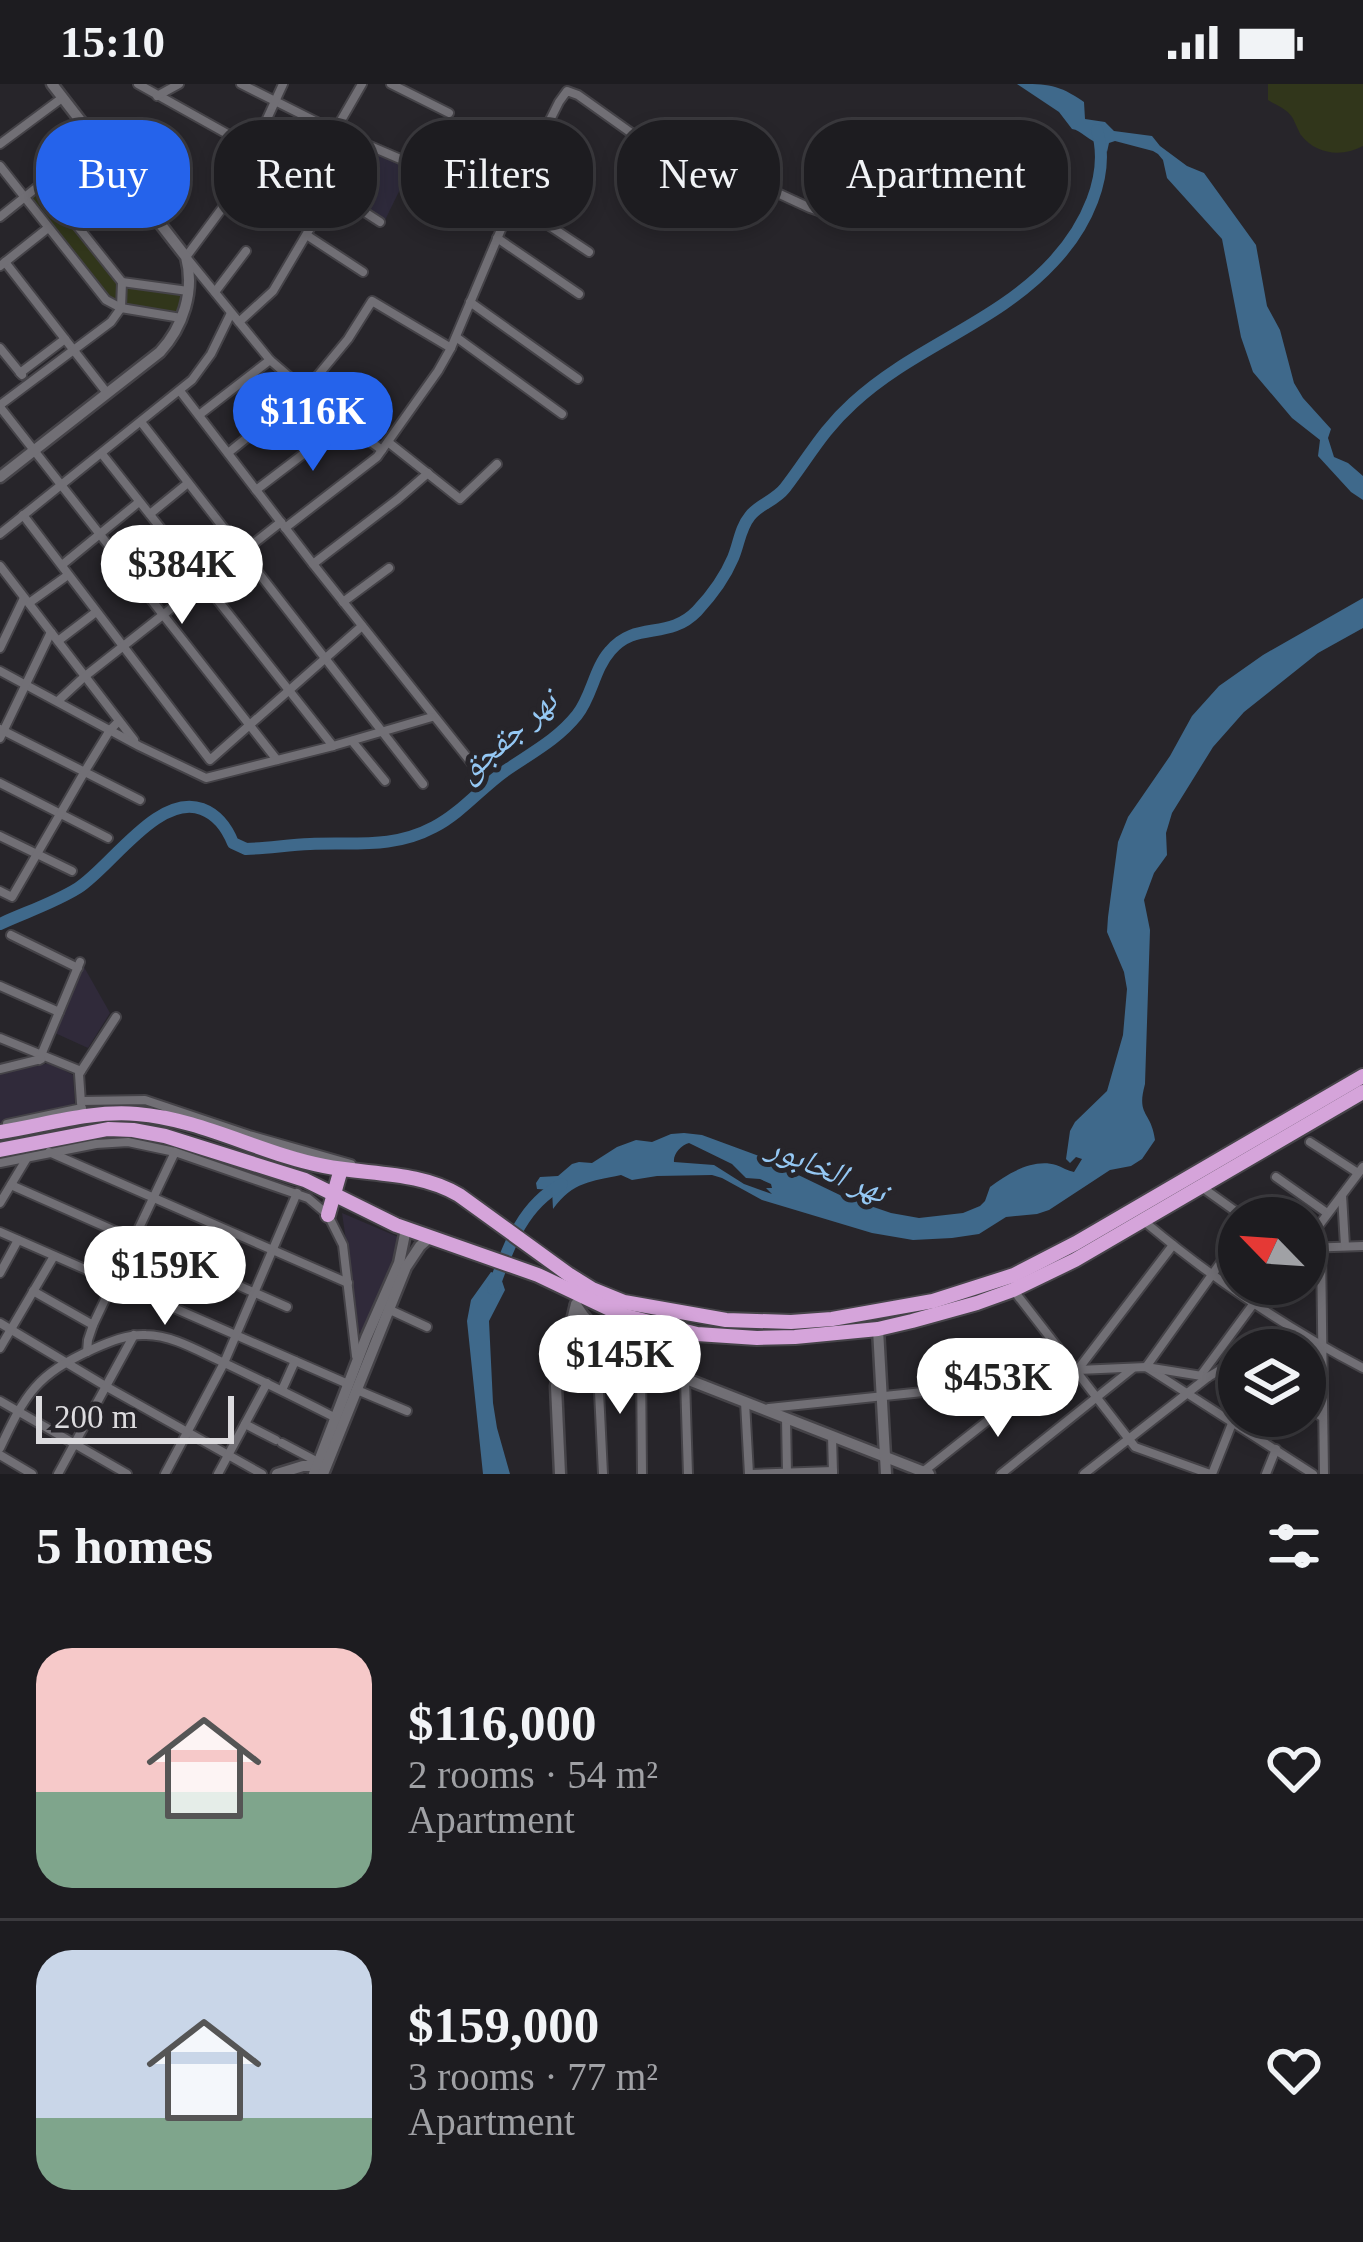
<!DOCTYPE html>
<html lang="en">
<head>
<meta charset="utf-8">
<style>
  body { margin:0; font-family:"Times New Roman","Noto Naskh Arabic",serif; background:#252529; color:#f1f3f6; height:100vh; display:flex; flex-direction:column; font-size:45px; white-space:nowrap }
  * { box-sizing:border-box; margin:0 }
  p { font-size:39px; color:#a0a1a5 }
  .icon { flex:none; width:66px; height:66px; fill:none; stroke:currentColor; stroke-width:2; stroke-linecap:round; stroke-linejoin:round }
  .map { position:relative; height:1390px; overflow:hidden }
  .details { display:flex; flex-direction:column; background:#1d1c20; flex:1 }
  .details>* { flex:none }
  .top-card { position:absolute; left:36px; top:36px; width:1293px; height:108px; display:flex; gap:24px }
  .needle { width:78px; rotate:295deg }
  .fabs { position:absolute; left:1218px; top:1113px; display:grid; gap:24px }
  .fabs a { display:grid; place-items:center; width:108px; height:108px; border-radius:50%; background:#1d1c20; box-shadow:0 6px 18px #0003,0 0 0 3px #3b3a3e; font-size:60px }
  .scale { position:absolute; left:36px; bottom:30px; width:198px; box-sizing:border-box; padding-left:12px; border:6px solid #dcdbde; border-top:0; font-size:33px; line-height:42px; white-space:nowrap; color:#dcdbde; -webkit-text-stroke:9px #27252a; paint-order:stroke }
  .price { position:absolute; translate:-50% -102px; padding:0 27px; border-radius:42px; background:#fff; color:#222; font-size:39px; line-height:78px; filter:drop-shadow(0 3px 6px #0008) }
  .price::after { content:''; position:absolute; left:50%; top:72px; width:36px; height:27px; margin-left:-18px; background:inherit; clip-path:polygon(0 0,100% 0,50% 100%) }
  .price.active { background:#2563eb; color:#fff }
  ul { padding:0; list-style:none }
  li { display:flex; align-items:center; gap:36px; height:300px; padding:0 36px }
  li+li { border-top:3px solid #3b3a3e }
  li span { display:grid; place-items:center; flex:none; width:336px; height:240px; border-radius:36px; color:#555 }
  li>.icon { margin-inline-start:auto }
  span .icon { width:144px; height:144px; fill:#fffc; stroke-width:1 }
  li b { font-size:51px }
  h2 { display:flex; justify-content:space-between; align-items:center; height:144px; padding:0 36px; font-size:51px }
  .chip { padding:0 42px; border-radius:48px; background:#1d1c20; box-shadow:0 6px 18px #0003,0 0 0 3px #3b3a3e; font-size:42px; line-height:108px }
  .chip.active { background:#2563eb; color:#fff }
  .status { display:flex; justify-content:space-between; align-items:center; height:84px; padding:0 60px; background:#1d1c20; direction:ltr }
  .status svg { height:33px; fill:currentColor }
  .map>svg:first-child { display:block }
  .commercial { fill:#302a3a }
  .education { fill:#2e2a3b }
  .green { fill:#31361b }
  .water { fill:#3f698b; fill-rule:evenodd }
  .lines { fill:none; stroke-linecap:round; stroke-linejoin:round }
  .river { stroke:#3f698b; stroke-width:12 }
  .street-casing { stroke:#454348; stroke-width:12 }
  .secondary-casing { stroke:#454348; stroke-width:15 }
  .highway-casing { stroke:#454348; stroke-width:18 }
  .street { stroke:#716f75; stroke-width:8 }
  .secondary { stroke:#716f75; stroke-width:10 }
  .highway { stroke:#d5a4da; stroke-width:14 }
  .labels { text-anchor:middle; stroke-width:10; stroke-linejoin:round; paint-order:stroke }
  .water-label { font-size:33px; font-style:italic; fill:#95c8f4; stroke:#27252a }
</style>
</head>
<body>
<div class="status"><b>15:10</b><svg viewBox="0 0 49 12"><path d="M0 12V9h3v3zM5 12V6h3v6zM10 12V3h3v9zM15 12V0h3v12zM26 1h20v11H26zM47 4h2v5h-2z"/></svg></div>
<div class="map">
<svg width="1363" height="1390" viewBox="0 0 1363 1390">
  <rect width="100%" height="100%" fill="#27252a"/>
  <g class="commercial">
    <path d="M84 883 110 929 88 964 55 949Z"/>
    <path d="M50 979 73 991 75 1023 0 1041V989Z"/>
    <path d="M342 1129 403 1155 363 1249 359 1247Z"/>
  </g>
  <path class="education" d="M337 53 410 85 385 136 315 90Z"/>
  <g class="green">
    <path d="M1268 0H1363V62C1343 73 1316 71 1301 51 1300 50 1293 34 1292 33 1287 25 1276 21 1268 16Z"/>
    <path d="M43 104 120 198 118 219 106 213 30 114Z"/>
    <path d="M126 202 182 209 179 231 123 223Z"/>
  </g>
  <g class="water">
    <path d="M1017 0C1048 0 1058 0 1084 18L1085 35 1105 38 1114 47 1152 52 1160 62 1187 82 1204 89 1256 161 1267 222 1280 246 1294 299 1303 314 1331 345 1328 354 1334 373 1348 379 1363 392V416L1351 408 1318 372 1320 356 1292 334 1253 288 1241 253 1222 155 1167 94 1163 76 1158 70 1153 67 1115 57 1109 59 1107 68 1101 60C1090 58 1081 46 1072 45L1059 28Z"/>
    <path d="M1363 514V544L1318 569 1244 628 1213 663 1172 729 1166 749 1167 771 1154 789 1144 816 1150 846 1145 1000C1136 1033 1151 1026 1155 1056L1142 1075 1131 1082 1110 1086 1049 1126 1037 1130 1006 1133 979 1150 952 1154 913 1156 872 1149 762 1116 722 1094 712 1091 657 1092 632 1096 621 1091C590 1098 574 1097 553 1125L552 1106 537 1105 536 1099 540 1093 558 1092 572 1080 579 1078 592 1079 617 1063 636 1056 652 1058 671 1050 684 1049 702 1051 759 1072 844 1113 891 1129 919 1134 963 1129 980 1122 985 1117 990 1103C1007 1090 1033 1074 1056 1081 1062 1083 1068 1087 1074 1088L1082 1075 1076 1073 1070 1079 1066 1075 1070 1047 1075 1038 1107 1007 1123 951 1127 905 1124 888 1107 848 1108 833 1118 758 1128 733 1170 672 1192 632 1219 602 1263 571ZM689 1059 732 1080 746 1094 760 1095 771 1100 772 1104H766L772 1110 744 1100 714 1081 674 1078C673 1070 681 1061 689 1059Z"/>
    <path d="M491 1188 500 1191 505 1206 489 1237 493 1319 497 1344 510 1390H483L467 1237 471 1216Z"/>
  </g>
  <g class="lines">
    <g class="river">
      <path d="M0 840C26 828 54 819 78 804 111 783 158 709 202 725 218 731 227 744 233 759L246 765C268 764 289 761 310 760 354 758 393 765 434 743 461 729 481 704 505 687 531 669 557 656 577 631 592 612 594 585 610 567 636 536 668 557 697 527 711 512 725 493 733 474 739 460 740 444 750 432 759 420 775 417 785 404 809 373 822 347 853 319 913 263 997 239 1053 178 1085 144 1111 92 1097 46"/>
      <path d="M493 1205C508 1164 521 1122 562 1100"/>
    </g>
    <g class="street-casing">
      <g id="street">
        <path d="M138 0 231 52"/>
        <path d="M241 0 335 47 412 80"/>
        <path d="M283 0 232 111 186 173 270 276 336 333 382 366"/>
        <path d="M362 0 309 92 380 138"/>
        <path d="M391 0 449 29"/>
        <path d="M157 12 179 0"/>
        <path d="M0 60 62 14"/>
        <path d="M0 82 106 216 121 224 181 234"/>
        <path d="M43 99 122 198 188 207"/>
        <path d="M512 117 589 168"/>
        <path d="M145 118 156 107"/>
        <path d="M0 133 96 56"/>
        <path d="M308 152 363 188"/>
        <path d="M497 154 579 210"/>
        <path d="M5 178 107 309"/>
        <path d="M0 182 48 144"/>
        <path d="M215 208 246 167"/>
        <path d="M470 218 578 295"/>
        <path d="M239 238 273 207 332 107"/>
        <path d="M456 253 562 330"/>
        <path d="M0 264 22 291"/>
        <path d="M20 289 65 255"/>
        <path d="M180 307 313 480 482 692"/>
        <path d="M0 321 111 238 121 224 122 198"/>
        <path d="M0 323 277 676"/>
        <path d="M199 331 270 276"/>
        <path d="M141 338 423 700"/>
        <path d="M388 358 460 415 497 380"/>
        <path d="M228 369 305 307 348 255 372 217 451 264"/>
        <path d="M102 370 333 662"/>
        <path d="M256 406 344 339"/>
        <path d="M150 430 188 399"/>
        <path d="M23 431 210 676 362 542"/>
        <path d="M285 444 377 373 438 287 451 264 532 72 559 18 567 7 578 11 689 90 702 93 745 94 810 124 854 139 916 132 927 125 938 106"/>
        <path d="M0 450 192 296 211 270 231 229"/>
        <path d="M313 480 398 415 428 389"/>
        <path d="M62 481 139 418"/>
        <path d="M0 482 134 656"/>
        <path d="M343 518 389 484"/>
        <path d="M29 519 68 491"/>
        <path d="M58 557 96 528"/>
        <path d="M0 564 24 514"/>
        <path d="M0 587 139 662 206 694 333 662 432 633"/>
        <path d="M58 617 84 593 281 438"/>
        <path d="M0 645 140 716"/>
        <path d="M0 654 51 548"/>
        <path d="M352 657 385 697"/>
        <path d="M0 699 108 754"/>
        <path d="M0 752 72 787"/>
        <path d="M0 807 12 813 85 687 110 646 119 637"/>
        <path d="M11 851 78 884"/>
        <path d="M0 902 59 928"/>
        <path d="M0 954 81 987"/>
        <path d="M39 976 80 878"/>
        <path d="M0 985 41 975"/>
        <path d="M81 1017 145 1016 249 1051 351 1080"/>
        <path d="M81 1019 79 990 116 933"/>
        <path d="M7 1040 82 1024"/>
        <path d="M1310 1058 1358 1089"/>
        <path d="M49 1068 348 1199"/>
        <path d="M0 1079 96 1060 128 1058 175 1068 308 1114 328 1131 343 1161 356 1272"/>
        <path d="M1276 1093 1327 1129"/>
        <path d="M11 1101 287 1223"/>
        <path d="M1203 1104 1245 1134"/>
        <path d="M1342 1111 1345 1162"/>
        <path d="M0 1119 27 1074"/>
        <path d="M1145 1138C1210 1193 1288 1245 1363 1284"/>
        <path d="M0 1148 348 1300"/>
        <path d="M1239 1153 1146 1283 1313 1390"/>
        <path d="M1316 1163 1317 1144 1363 1083"/>
        <path d="M1321 1163 1324 1390"/>
        <path d="M1305 1164 1363 1162"/>
        <path d="M0 1189 18 1156"/>
        <path d="M33 1207 93 1241"/>
        <path d="M1014 1207 1135 1363 1210 1390"/>
        <path d="M388 1225 427 1243"/>
        <path d="M622 1228 626 1246 641 1276 642 1390"/>
        <path d="M0 1239 107 1303 262 1390"/>
        <path d="M0 1264 54 1172"/>
        <path d="M597 1266 603 1390"/>
        <path d="M1285 1266 1320 1263"/>
        <path d="M87 1268 88 1256 93 1241 175 1068"/>
        <path d="M1079 1284 1173 1161"/>
        <path d="M1201 1291 1268 1200"/>
        <path d="M685 1296 688 1390"/>
        <path d="M282 1306 295 1277"/>
        <path d="M357 1306 407 1327"/>
        <path d="M0 1317 127 1390"/>
        <path d="M745 1318 749 1390"/>
        <path d="M1305 1322 1322 1333"/>
        <path d="M769 1324 923 1308 1078 1286 1146 1283 1208 1293"/>
        <path d="M786 1334 787 1389"/>
        <path d="M245 1340 276 1356"/>
        <path d="M832 1352 833 1389"/>
        <path d="M282 1359 318 1378"/>
        <path d="M0 1364C26 1309 36 1291 93 1265 109 1258 127 1250 146 1251 170 1251 195 1265 216 1275 256 1294 295 1313 334 1333"/>
        <path d="M0 1371 32 1390"/>
        <path d="M924 1387 1044 1292"/>
        <path d="M58 1390 134 1251"/>
        <path d="M165 1390 224 1279 297 1109"/>
        <path d="M218 1390 267 1299"/>
        <path d="M751 1390 833 1387"/>
        <path d="M1001 1390 1132 1285"/>
        <path d="M1084 1390 1208 1293 1239 1275"/>
        <path d="M1212 1390 1233 1337"/>
        <path d="M1266 1390 1276 1365"/>
      </g>
    </g>
    <g class="secondary-casing">
      <g id="secondary">
        <path d="M0 393 160 268C183 243 195 207 186 173L52 0"/>
        <path d="M576 1221C595 1252 622 1266 653 1282L929 1390"/>
        <path d="M878 1245 886 1390"/>
        <path d="M559 1283 583 1268 617 1265"/>
        <path d="M277 1390 303 1382H320"/>
        <path d="M314 1390 366 1254 399 1179 406 1145"/>
        <path d="M323 1390 406 1183 420 1162 429 1154"/>
        <path d="M560 1390 556 1302 576 1220"/>
      </g>
    </g>
    <g class="highway-casing">
      <g id="highway">
        <path d="M0 1048C45 1041 91 1026 137 1030 202 1035 261 1070 324 1082 369 1091 419 1087 459 1111L568 1190 592 1205 624 1218 726 1236 791 1238 832 1235 933 1217 1014 1191 1076 1159 1363 992"/>
        <path d="M0 1066 108 1045 133 1046 165 1052 305 1096 396 1141 538 1191 622 1231 697 1250 757 1254 795 1253 878 1245 912 1237 977 1219 1013 1206 1075 1176 1363 1008"/>
        <path d="M328 1131 341 1085"/>
      </g>
    </g>
    <use href="#street" class="street"/>
    <use href="#secondary" class="secondary"/>
    <use href="#highway" class="highway"/>
  </g>
  <g class="labels">
    <g class="water-label">
      <text transform="translate(506 651) rotate(-41)" y="12">نهر جقجق</text>
      <text transform="translate(828 1084) rotate(23)" y="12">نهر الخابور</text>
    </g>
  </g>
</svg>
<div class="fabs">
<a><svg class="needle" viewBox="-14 -14 28 28"><path d="M0-13l5 13h-10z" fill="#e53935"/><path d="M0 13l5-13h-10z" fill="#a0a1a5"/></svg></a>
<a><svg class="icon" aria-label="layers" viewBox="0 0 24 24"><path d="M12 4l9 5-9 5-9-5zM3 14l9 5 9-5"/></svg></a>
</div>
<div class="scale">200 m</div>
<b class="price active" style="left:313px;top:390px">$116K</b>
<b class="price" style="left:182px;top:543px">$384K</b>
<b class="price" style="left:165px;top:1244px">$159K</b>
<b class="price" style="left:620px;top:1333px">$145K</b>
<b class="price" style="left:998px;top:1356px">$453K</b>
<div class="top-card">
<a class="chip active">Buy</a>
<a class="chip">Rent</a>
<a class="chip">Filters</a>
<a class="chip">New</a>
<a class="chip">Apartment</a>
</div>
</div>
<section class="details">
<h2>5 homes<svg class="icon" aria-label="filters" viewBox="0 0 24 24"><path d="M4 7h16M4 17h16"/><circle cx="9" cy="7" r="2"/><circle cx="15" cy="17" r="2"/></svg></h2>
<ul>
<li><span style="background:linear-gradient(#f6c9c9 60%,#7fa58c 0)"><svg class="icon" aria-label="home" viewBox="0 0 24 24"><path d="M3 11l9-7 9 7M6 9v11h12V9"/></svg></span><div><b>$116,000</b><p>2 rooms · 54 m²</p><p>Apartment</p></div><svg class="icon" aria-label="heart" viewBox="0 0 24 24"><path d="M12 20l-8-8c-3-5 5-10 8-4 3-6 11-1 8 4z"/></svg></li>
<li><span style="background:linear-gradient(#c9d6e8 70%,#7fa58c 0)"><svg class="icon" aria-label="home" viewBox="0 0 24 24"><path d="M3 11l9-7 9 7M6 9v11h12V9"/></svg></span><div><b>$159,000</b><p>3 rooms · 77 m²</p><p>Apartment</p></div><svg class="icon" aria-label="heart" viewBox="0 0 24 24"><path d="M12 20l-8-8c-3-5 5-10 8-4 3-6 11-1 8 4z"/></svg></li>
</ul>
</section>
</body>
</html>
